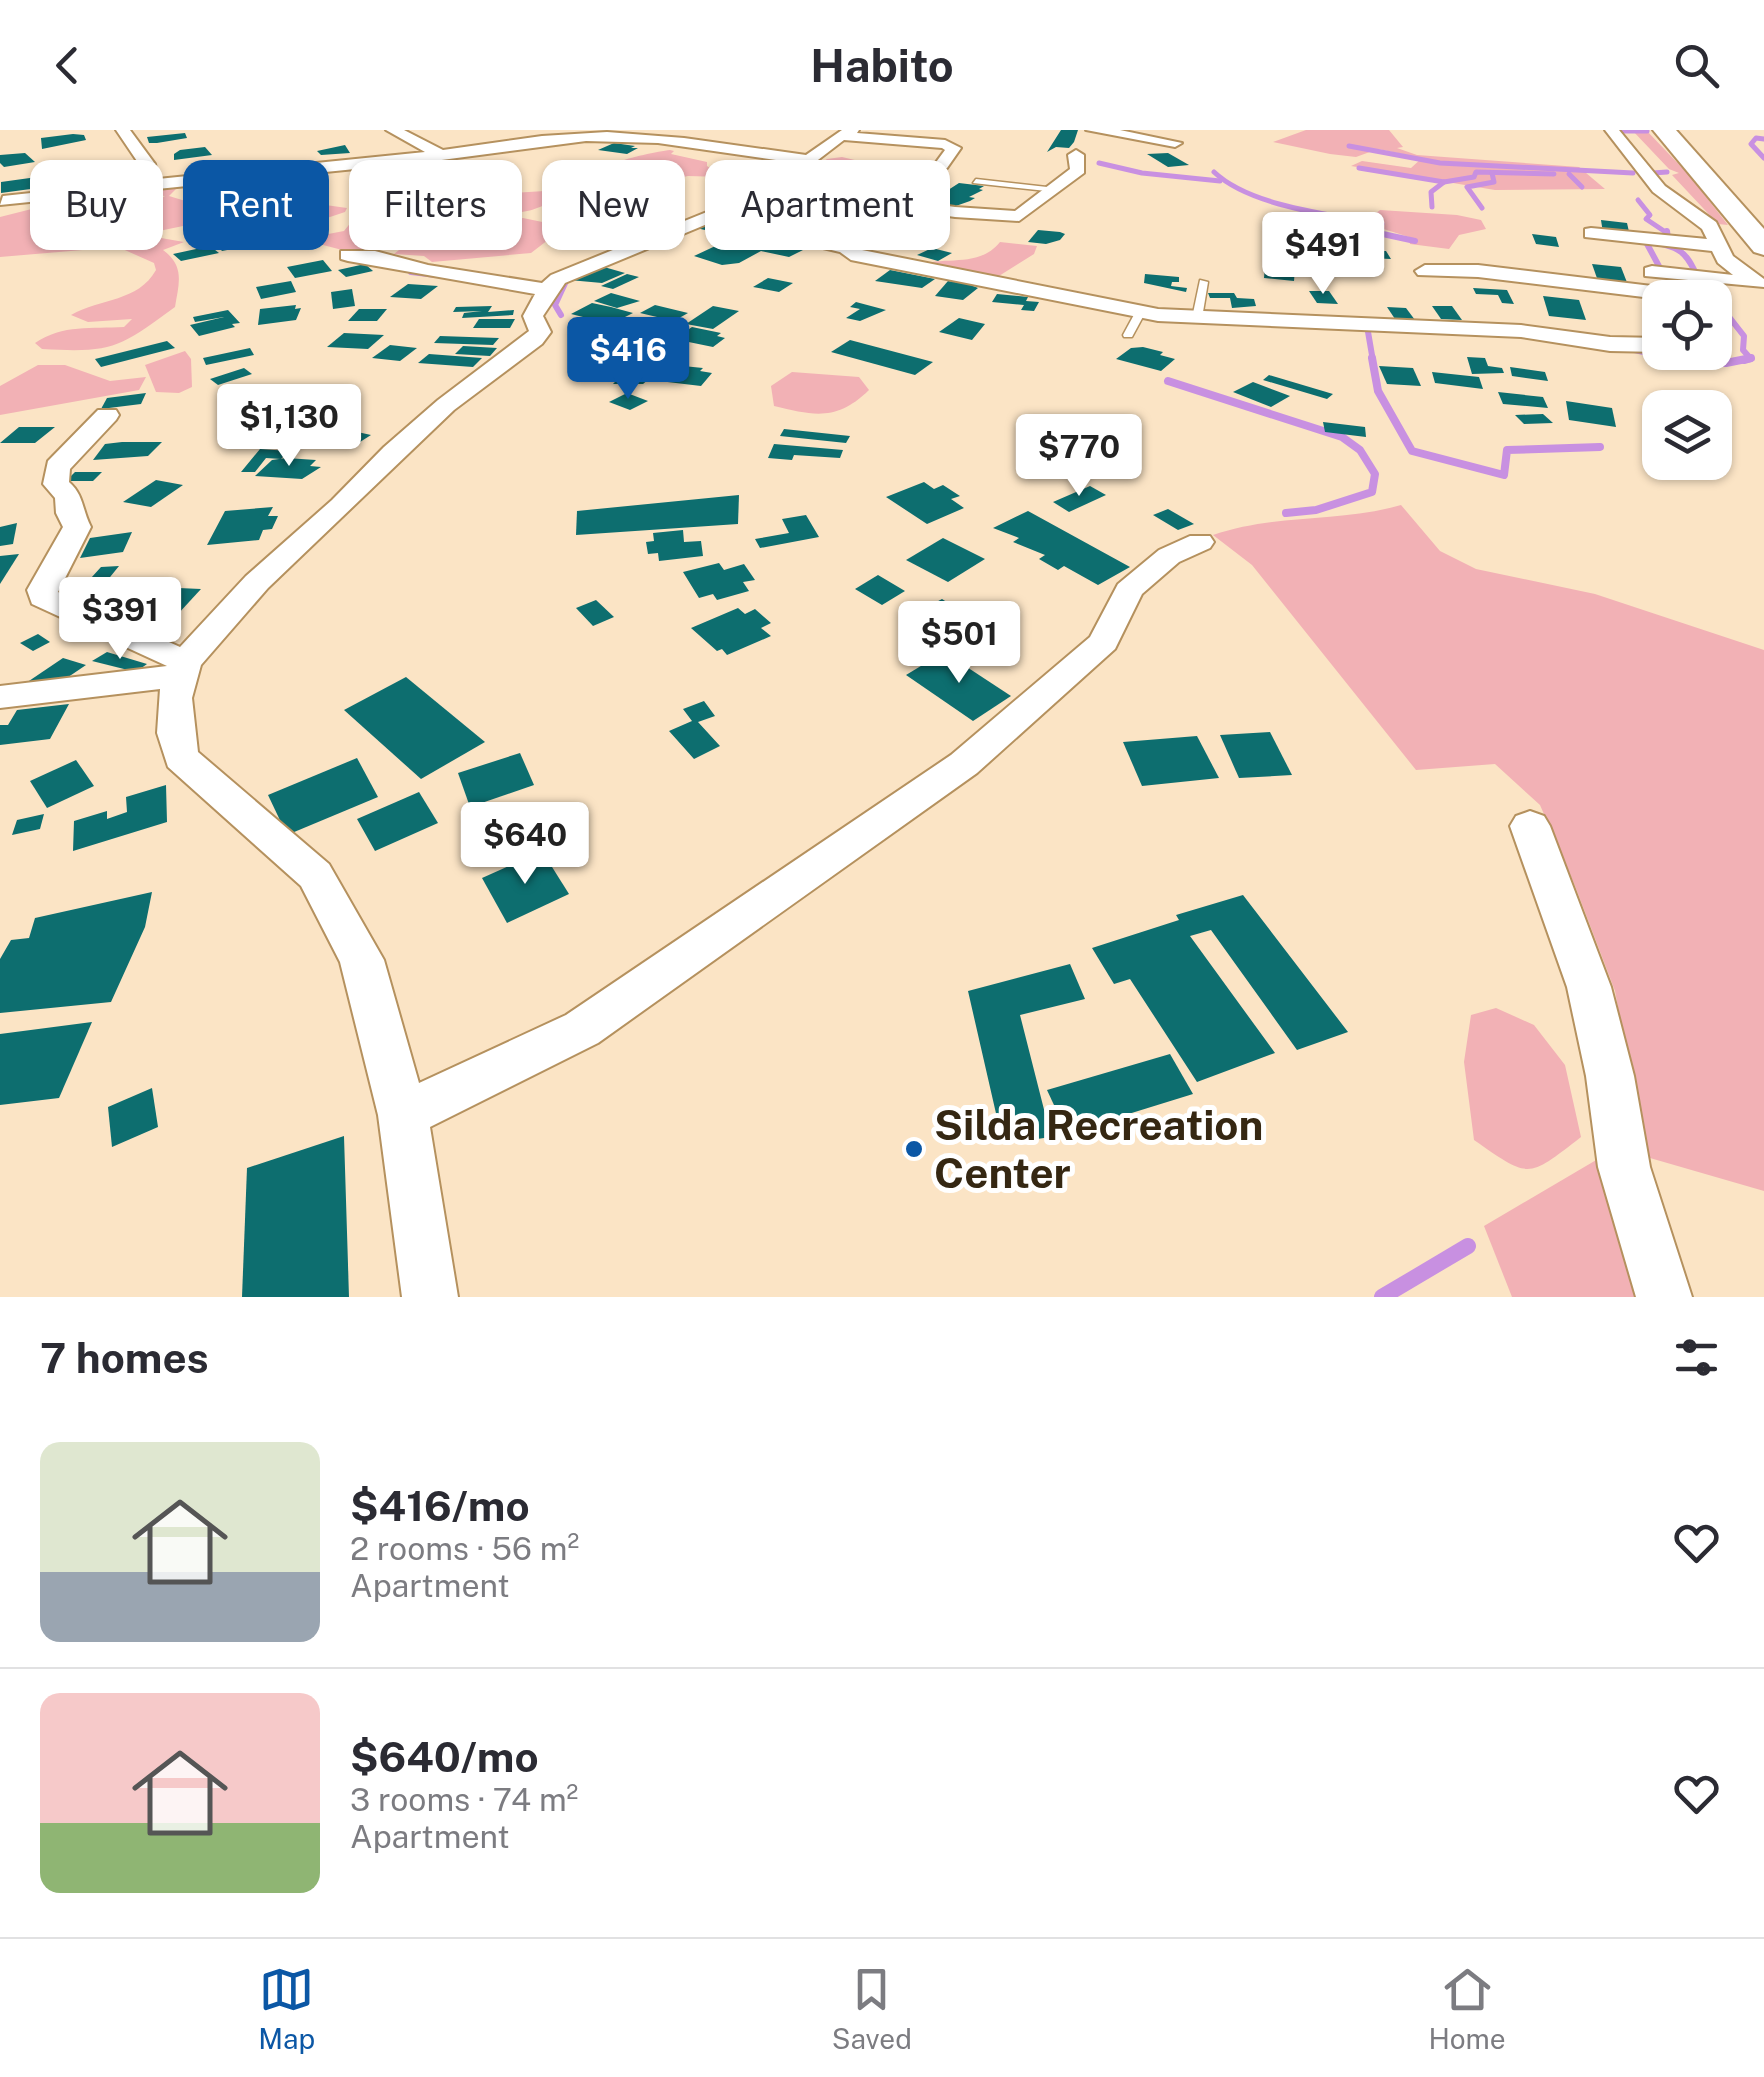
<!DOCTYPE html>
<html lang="en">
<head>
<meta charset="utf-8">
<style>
  body { margin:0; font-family:"Public Sans",sans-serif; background:#f2f2f3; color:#2b2b33; height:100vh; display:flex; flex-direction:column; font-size:38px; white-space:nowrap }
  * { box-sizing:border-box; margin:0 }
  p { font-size:32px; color:#7c7c81 }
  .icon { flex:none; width:55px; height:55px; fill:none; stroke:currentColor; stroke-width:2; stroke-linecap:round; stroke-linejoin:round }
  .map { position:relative; height:1167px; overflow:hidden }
  .side { display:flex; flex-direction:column; background:#fff; flex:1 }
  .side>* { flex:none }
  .banner { position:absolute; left:30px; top:30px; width:1000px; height:90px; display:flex; gap:20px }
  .fabs { position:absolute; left:1642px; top:150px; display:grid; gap:20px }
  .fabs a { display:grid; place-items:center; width:90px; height:90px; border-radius:20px; background:#fff; box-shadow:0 2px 8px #0004; font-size:50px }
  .price { position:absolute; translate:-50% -85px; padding:0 22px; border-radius:10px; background:#fff; color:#222; font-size:32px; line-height:65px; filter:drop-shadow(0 2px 5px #0008) }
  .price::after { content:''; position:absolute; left:50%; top:60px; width:30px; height:22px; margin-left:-15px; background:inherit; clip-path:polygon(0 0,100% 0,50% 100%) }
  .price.current { background:#0b57a5; color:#fff }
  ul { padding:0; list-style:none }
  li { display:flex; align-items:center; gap:30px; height:250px; padding:0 40px }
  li+li { border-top:2px solid #e1e1e2 }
  li span { display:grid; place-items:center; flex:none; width:280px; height:200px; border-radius:20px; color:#555 }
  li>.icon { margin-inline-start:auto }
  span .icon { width:120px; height:120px; fill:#fffc; stroke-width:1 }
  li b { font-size:42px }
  h2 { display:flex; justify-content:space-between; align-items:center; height:120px; padding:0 40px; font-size:42px }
  .pill { padding:0 35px; border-radius:20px; background:#fff; box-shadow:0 2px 8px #0004; font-size:35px; line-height:90px }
  .pill.current { background:#0b57a5; color:#fff }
  header { display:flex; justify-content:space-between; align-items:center; height:130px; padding:0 40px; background:#fff; font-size:45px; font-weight:700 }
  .tabs { display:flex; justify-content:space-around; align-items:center; height:140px; border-top:2px solid #e1e1e2; background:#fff; font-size:28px; color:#7c7c81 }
  .tabs a { display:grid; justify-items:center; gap:5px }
  .tabs .current { color:#0b57a5 }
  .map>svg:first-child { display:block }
  .green { fill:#f2b1b5 }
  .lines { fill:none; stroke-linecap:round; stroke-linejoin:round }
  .stream-far3 { stroke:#c890e1; stroke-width:5 }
  .stream-far2 { stroke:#c890e1; stroke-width:6 }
  .stream-far1 { stroke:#c890e1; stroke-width:8 }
  .stream { stroke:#c890e1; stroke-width:16 }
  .building { fill:#0d6e6f }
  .service-casing { stroke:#b5915e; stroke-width:3 }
  .minor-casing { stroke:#b5915e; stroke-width:4 }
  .motorway-casing { stroke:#b5915e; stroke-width:4 }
  .service { fill:#fff; fill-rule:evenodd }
  .minor { fill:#fff; fill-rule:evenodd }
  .motorway { fill:#fff; fill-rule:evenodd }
  .poi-dot { fill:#0b57a5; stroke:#fff; stroke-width:4 }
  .labels { text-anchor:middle; stroke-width:10; stroke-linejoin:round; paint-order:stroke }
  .near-poi-label { font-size:42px; font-weight:bold; fill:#352712; stroke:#fff; text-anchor:start }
</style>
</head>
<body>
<header><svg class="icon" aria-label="back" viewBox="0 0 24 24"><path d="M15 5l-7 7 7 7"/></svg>Habito<svg class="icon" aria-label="search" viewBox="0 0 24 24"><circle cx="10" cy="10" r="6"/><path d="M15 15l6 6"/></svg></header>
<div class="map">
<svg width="1764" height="1167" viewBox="0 0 1764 1167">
  <rect width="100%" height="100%" fill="#fbe4c5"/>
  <g class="green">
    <path d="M1306 0H1389L1403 17 1397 18 1417 25 1579 37 1605 59 1495 60 1351 36 1362 31 1411 38 1422 28 1378 19 1356 27 1330 24 1273 12Z"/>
    <path d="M1632 0H1646L1689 45 1728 95 1718 94 1672 45 1679 43 1669 39Z"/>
    <path d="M670 20 674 21 671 24 707 32V36L723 47 688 46 641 57 602 45 607 40 623 37 619 32C627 28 659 21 670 20Z"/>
    <path d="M842 27 880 36C866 48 824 49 809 42L827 29Z"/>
    <path d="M155 56 177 58 169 66 215 80 207 91 159 101 161 108 184 112 163 120C185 136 179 153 175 177 119 218 113 223 42 219L35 213C63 194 92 199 124 197L132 189 88 192 71 185C101 168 138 172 156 140L154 133 118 117 0 127V87L107 60 109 66 96 72V78L75 87 91 96 62 105 132 98 159 86 135 82 165 66 114 63Z"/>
    <path d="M545 61 564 62 566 67C530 79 529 88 487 78L512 63Z"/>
    <path d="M304 72 347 78 345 82C321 90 297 99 273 102L264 95 270 88 261 85 267 80Z"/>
    <path d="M1380 80 1457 85 1481 90 1486 99 1459 105 1449 119 1410 114 1409 107 1374 96 1370 88Z"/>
    <path d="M375 83 396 87 394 95 407 103 404 111 350 122 323 115V105L344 101 356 86Z"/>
    <path d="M523 88 552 94 557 103 531 123 432 132 424 126 394 124 399 120 456 116 471 97Z"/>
    <path d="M1000 112 1037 116 1034 124 991 151 916 137C939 124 978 140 1000 112Z"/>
    <path d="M185 221 191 229 192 257 179 263 156 262 145 235Z"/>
    <path d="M38 235H65L110 251 146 247 139 260 0 285V256Z"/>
    <path d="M792 242 859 247 869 260C837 291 815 286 774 276L771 256Z"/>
    <path d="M1401 375 1440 421 1476 439 1595 464 1764 520V1061L1650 1028 1638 990 1615 861 1575 756 1540 675 1495 634 1416 640 1252 435 1213 405C1279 383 1338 393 1401 375Z"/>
    <path d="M1496 878 1534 895 1565 935 1581 1007C1527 1049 1530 1049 1474 1010L1464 932 1471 885Z"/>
    <path d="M1603 1026 1644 1167H1512L1484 1096Z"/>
  </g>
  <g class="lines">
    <g class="stream-far3">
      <path d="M1621 1H1647"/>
      <path d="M1764 9 1756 8 1751 14 1764 28"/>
      <path d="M1349 16 1440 33 1633 43"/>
      <path d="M1099 33 1142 43 1220 51"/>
      <path d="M1359 38 1444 52 1474 47 1476 42 1554 44"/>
      <path d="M1214 42C1251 77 1333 85 1382 94"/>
      <path d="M1653 43 1667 42"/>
      <path d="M1569 44 1582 57"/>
      <path d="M1638 70 1650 85 1646 89 1667 103"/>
      <path d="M1432 77 1431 62 1444 52"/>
      <path d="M1482 78 1467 57 1494 52 1492 43"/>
      <path d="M1319 89 1380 103"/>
    </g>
    <g class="stream-far2">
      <path d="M1369 101 1415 111"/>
      <path d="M1667 101 1668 108"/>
      <path d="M1661 140 1646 112C1700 116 1685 140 1713 168"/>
      <path d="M411 142 436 145"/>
      <path d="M1672 147 1668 151 1674 168"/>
      <path d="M1715 169 1744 206 1743 220 1751 229 1744 231"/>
      <path d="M561 185 555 175 567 149"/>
      <path d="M1358 196H1367L1373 231"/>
      <path d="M1626 218 1683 231"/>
    </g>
    <g class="stream-far1">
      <path d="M1372 228 1378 261 1412 321 1504 345 1507 320 1600 317"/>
      <path d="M1665 228 1726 233 1751 228"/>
      <path d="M1168 251 1342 307 1360 320 1375 344 1372 362 1316 380 1286 383"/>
    </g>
    <path class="stream" d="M1382 1167 1468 1116"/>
  </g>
  <g class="building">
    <path d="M1061 0H1078L1074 12 1069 18 1056 17 1047 22Z"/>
    <path d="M185 3 187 8 157 13H149L147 7Z"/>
    <path d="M73 4 84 5 86 10 42 19 41 8Z"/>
    <path d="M614 13 635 16 631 18H638L627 24 598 20Z"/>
    <path d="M345 15 350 23 321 25 317 21Z"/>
    <path d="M205 17 212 25 174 30V24L180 20Z"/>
    <path d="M25 23 35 32 4 37 0 33V25Z"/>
    <path d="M1168 23 1189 35 1168 37 1147 24Z"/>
    <path d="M752 30 773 33 769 36 773 37 766 41 737 39Z"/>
    <path d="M37 47 38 58 1 63V52Z"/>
    <path d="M959 53 984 56 979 59 983 60 969 67 975 68 970 71 953 77 928 73Z"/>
    <path d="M782 65 805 68 793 76 770 74Z"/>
    <path d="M1601 90 1627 93 1630 106 1603 103Z"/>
    <path d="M711 91 731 96 728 97 735 99 723 104 696 98Z"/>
    <path d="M853 96H854L879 101 867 109 840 103Z"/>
    <path d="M1038 100 1060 102 1065 104 1060 110 1046 114 1028 112Z"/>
    <path d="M1532 104 1556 107 1559 117 1536 114Z"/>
    <path d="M251 107 258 114 222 121 216 114Z"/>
    <path d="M742 109 758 110 803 120 789 127 761 121 739 133 722 135 694 126 726 111Z"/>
    <path d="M1343 115 1376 117V121H1386L1391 129 1344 127Z"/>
    <path d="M210 116 219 123 181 131 173 124Z"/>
    <path d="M932 118 952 123 938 131 917 125Z"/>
    <path d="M323 130 332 141 295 148 287 137Z"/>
    <path d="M365 134 373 141 346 147 338 140Z"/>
    <path d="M1592 134 1621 137 1628 155 1598 151Z"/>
    <path d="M604 137 625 143 602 153 569 150Z"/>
    <path d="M1265 137 1295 139 1294 151 1264 148Z"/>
    <path d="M890 140 935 149 922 158 875 151Z"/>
    <path d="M627 144 639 147 613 159 601 156Z"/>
    <path d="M1145 144 1179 147V152H1172L1171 156 1187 158 1186 162 1144 153Z"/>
    <path d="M768 148 793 153 779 162 753 157Z"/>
    <path d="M291 151 296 162 261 169 256 157Z"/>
    <path d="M948 151 968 154 978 158 963 170 935 166Z"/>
    <path d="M408 154 438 156 421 169 390 167Z"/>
    <path d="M1473 158 1507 160 1514 174 1502 173 1498 165 1476 164Z"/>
    <path d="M352 159 355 176 333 179 331 162Z"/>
    <path d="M1309 161H1329L1338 174 1317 173Z"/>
    <path d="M611 163 640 171 617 178 594 171Z"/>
    <path d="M1208 163H1234L1237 168 1254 169 1256 176 1232 178 1230 168H1210Z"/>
    <path d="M997 164 1028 167 1026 171 1039 172 1034 181 1021 180 1024 175 992 172Z"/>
    <path d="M1543 166 1579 170 1586 190 1549 186Z"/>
    <path d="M856 172 886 180 860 191 846 188 860 179 850 177Z"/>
    <path d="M592 173 611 177 633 183 609 195H593L587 193 591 189 571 184Z"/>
    <path d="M296 175 295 179 301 178 296 190 258 195 260 179Z"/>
    <path d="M655 175 688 183 674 191 640 183Z"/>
    <path d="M492 176 488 182 514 180 513 185 462 188 464 183 482 181 453 182 456 177Z"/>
    <path d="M713 176 739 181 713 199 686 194Z"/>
    <path d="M1432 176H1452L1462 190 1441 189Z"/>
    <path d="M1387 177 1406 178 1415 190 1395 189Z"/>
    <path d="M359 179H387L377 191H348Z"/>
    <path d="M228 180 240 193 232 194 235 197 199 206 190 195 224 187 195 192 193 187Z"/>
    <path d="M648 187 683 195 664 207 634 203 640 200 629 197Z"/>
    <path d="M959 188 985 194 972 210 939 202Z"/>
    <path d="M479 189H515L510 198H473Z"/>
    <path d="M692 197 721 203 717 206 725 208 713 217 674 209Z"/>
    <path d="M344 203 384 205 368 219 327 217Z"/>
    <path d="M440 206 499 208 493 215 434 213Z"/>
    <path d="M850 210 933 232 915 245 831 222Z"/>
    <path d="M167 211 175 218 101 237 95 229Z"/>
    <path d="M390 215 417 218 400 231 372 228Z"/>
    <path d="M463 216 497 218 490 226 455 224Z"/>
    <path d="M1143 217 1163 222 1160 225 1175 229 1161 241 1116 229 1131 218Z"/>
    <path d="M250 218 254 225 206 235 203 228Z"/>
    <path d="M429 224 482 228 473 237 418 233Z"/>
    <path d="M1467 227 1485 228 1488 236 1502 238 1504 243 1472 244Z"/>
    <path d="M633 233 654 235 651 239 660 240 643 254H613Z"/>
    <path d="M673 235 703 238 700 241 712 243 701 256 659 251Z"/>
    <path d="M1379 236 1413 238 1421 256 1387 254Z"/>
    <path d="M1510 237 1545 242 1548 251 1512 246Z"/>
    <path d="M244 238 252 244 218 255 210 249Z"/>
    <path d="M1432 242 1479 247 1483 259 1435 253Z"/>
    <path d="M1269 245 1333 264 1327 269 1263 250Z"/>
    <path d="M1253 252 1290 266 1271 277 1233 262Z"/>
    <path d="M1498 262 1543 267 1548 278 1503 274Z"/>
    <path d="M146 263 141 274 101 279 107 268Z"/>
    <path d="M627 263 648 271 630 280 609 272Z"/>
    <path d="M1566 271 1612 278 1616 297 1569 290Z"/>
    <path d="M1543 284 1553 293 1524 294 1515 285Z"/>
    <path d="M252 286 267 289 263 291 303 295 300 298 312 299 297 310 226 300Z"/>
    <path d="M1323 292 1365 297 1366 307 1325 302Z"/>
    <path d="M19 297H55L35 313H0Z"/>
    <path d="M335 297 371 305 349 319 312 311Z"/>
    <path d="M784 299 850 306 846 313 780 306Z"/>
    <path d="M122 312H162L148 326 93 330 105 314Z"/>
    <path d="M774 314 843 320 840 328 794 325 792 330 768 328Z"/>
    <path d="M260 319 289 321 281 329 266 328 255 342H241Z"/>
    <path d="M286 328 316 330 310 336 321 337 302 349 255 346 272 330Z"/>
    <path d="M75 342H102L93 351H66Z"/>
    <path d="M156 350 183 355 151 377 123 372Z"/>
    <path d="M924 352 934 359 943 355 960 366 951 369 964 378 927 394 886 367Z"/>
    <path d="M1090 356 1106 365 1069 382 1053 372Z"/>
    <path d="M739 365 738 394 576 405 577 381Z"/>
    <path d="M273 377 268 386H278L272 399 263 400 259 410 207 415 225 381Z"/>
    <path d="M1168 379 1194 394 1178 400 1153 385Z"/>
    <path d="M1028 381 1130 437 1098 455 1064 436 1058 440 1039 429 1045 425 1013 412 1019 408 993 398Z"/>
    <path d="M806 385 819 407 760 418 755 409 789 403 782 389Z"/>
    <path d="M17 393 13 414 0 416V397Z"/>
    <path d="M683 400 684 412 701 411 703 426 659 431 658 423 648 424 646 412 654 411 653 403Z"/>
    <path d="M132 402 123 422 80 428 90 408Z"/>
    <path d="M943 408 985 429 948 452 906 430Z"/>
    <path d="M19 424 0 454V426Z"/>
    <path d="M719 433 724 440 744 434 755 450 743 452 749 461 717 470 713 464 699 468 683 442Z"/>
    <path d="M119 436 102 457 67 458 75 449 91 448 101 437Z"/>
    <path d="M878 445 905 461 882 475 855 459Z"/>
    <path d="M156 457 201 459 166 497 119 495Z"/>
    <path d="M942 469 989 499 972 509 925 478Z"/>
    <path d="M596 470 614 487 593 496 576 478Z"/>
    <path d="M738 478 745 484 755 479 771 493 761 498 771 506 727 525 722 519 717 521 691 498Z"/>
    <path d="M38 504 50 512 33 521 20 513Z"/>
    <path d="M107 522 147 534 136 542 92 531Z"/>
    <path d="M944 522 1011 566 973 591 906 545Z"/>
    <path d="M63 528 86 535 49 560 26 553Z"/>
    <path d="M406 547 485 612 421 649 344 580Z"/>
    <path d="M704 571 715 586 698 592 720 616 694 629 669 601 692 591 683 579Z"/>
    <path d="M69 574 50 609 0 615V595H8L17 580Z"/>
    <path d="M1270 602 1292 645 1239 648 1220 605Z"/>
    <path d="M1197 606 1219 648 1142 656 1123 612Z"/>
    <path d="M520 623 534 655 470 677 458 643Z"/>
    <path d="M357 628 378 667 287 705 268 665Z"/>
    <path d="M76 630 94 656 47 678 30 651Z"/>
    <path d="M166 655 167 692 73 721 74 691 107 681V689L127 682 126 667Z"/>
    <path d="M419 662 438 693 375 721 357 689Z"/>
    <path d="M44 684 40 699 12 705 17 690Z"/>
    <path d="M542 721 569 764 507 793 482 748Z"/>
    <path d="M152 762 145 797 111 872 0 883V829L11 810 29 808 35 788Z"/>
    <path d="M1243 765 1348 902 1297 920 1211 800 1190 806 1275 923 1197 952 1130 849 1114 854 1092 818 1179 790 1176 785Z"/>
    <path d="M1070 834 1085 869 1020 885 1051 1007 1003 1014 968 861Z"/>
    <path d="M92 892 59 968 0 975V904Z"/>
    <path d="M1170 924 1193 964 1067 1003 1047 960Z"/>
    <path d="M152 958 158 997 112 1017 108 977Z"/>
    <path d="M344 1006 349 1167H242L247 1038Z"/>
  </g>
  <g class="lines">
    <g class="service-casing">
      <g id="service">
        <path d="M976 49 1056 58 1060 60 1056 62 973 53Z"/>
        <path d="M1200 150 1208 152 1202 188 1197 191 1192 188Z"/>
        <path d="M1136 181 1145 183 1132 207H1124L1123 205Z"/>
      </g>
    </g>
    <g class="minor-casing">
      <g id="minor">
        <path d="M116 0H130L155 34 158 49 425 22 386 0H404L443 20 542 6 607 2 684 8 806 25 842 0H859L857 3 945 10 961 18 947 38 942 40 934 35 945 20 942 18 844 10 788 53 955 77 1015 81 1070 39 1068 25 1076 20 1084 25V43L1019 91 955 87 774 61 728 86 853 114 857 119 1158 179 1521 195 1610 207 1660 208V222L1610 221 1521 207 1158 191 851 130 840 122 712 92 565 153 543 186 551 202 542 214 454 280 268 458 201 535 192 568 198 622 329 734 384 830 419 953 566 885 951 625 1090 507 1118 454 1159 420 1190 406H1210L1214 412 1210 418 1179 432 1142 464 1115 519 977 643 598 913 430 997 458 1167H402L378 985 340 832 301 756 168 637 157 603 160 559 0 578V556L167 536 32 474 27 460 63 397 56 383 55 368 43 354 48 331 98 280H116L119 285 116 290 70 339 69 352C84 365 82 380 91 397L58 462 180 517 246 446 332 370 384 317 438 270 529 201 523 186 535 164 348 131 341 129V121H375L428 135 542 153 551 145 729 73 797 33 658 13 586 11 434 31 0 75 3 66 143 51 139 34Z"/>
        <path d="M1086 0H1120L1182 13 1175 17Z"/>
        <path d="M1605 0H1619L1665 56 1716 92 1733 126 1764 149V157L1645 146V138L1652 136 1733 145 1718 133 1712 121 1585 107V99L1591 98 1707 109 1702 99 1653 62Z"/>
        <path d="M1425 135H1478L1660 157 1670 163 1660 169 1478 147 1418 145 1415 141Z"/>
        <path d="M1530 681 1544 686 1550 696 1611 857 1634 946 1650 1037 1692 1167H1636L1598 1037 1586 946 1567 857 1510 696 1516 686Z"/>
      </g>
    </g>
    <g class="motorway-casing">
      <path id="motorway" d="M1653 0H1676L1764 99V125L1754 122Z"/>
    </g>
    <use href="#service" class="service"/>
    <use href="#minor" class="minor"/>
    <use href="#motorway" class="motorway"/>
  </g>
  <circle class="poi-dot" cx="914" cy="1019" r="10"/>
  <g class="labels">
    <g class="near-poi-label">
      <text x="934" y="1010">Silda Recreation<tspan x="934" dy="48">Center</tspan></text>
    </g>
  </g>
</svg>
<div class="fabs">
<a><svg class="icon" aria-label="locate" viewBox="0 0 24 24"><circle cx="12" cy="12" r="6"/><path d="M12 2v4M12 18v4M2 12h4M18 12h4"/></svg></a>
<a><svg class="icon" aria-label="layers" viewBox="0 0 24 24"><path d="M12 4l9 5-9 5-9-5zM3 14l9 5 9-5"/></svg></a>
</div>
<b class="price" style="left:1323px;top:167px">$491</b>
<b class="price current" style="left:628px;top:272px">$416</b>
<b class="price" style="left:289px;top:339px">$1,130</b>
<b class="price" style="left:1079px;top:369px">$770</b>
<b class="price" style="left:120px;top:532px">$391</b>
<b class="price" style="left:959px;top:556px">$501</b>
<b class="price" style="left:525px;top:757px">$640</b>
<div class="banner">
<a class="pill">Buy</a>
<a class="pill current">Rent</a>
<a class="pill">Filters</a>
<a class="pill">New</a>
<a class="pill">Apartment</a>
</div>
</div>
<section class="side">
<h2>7 homes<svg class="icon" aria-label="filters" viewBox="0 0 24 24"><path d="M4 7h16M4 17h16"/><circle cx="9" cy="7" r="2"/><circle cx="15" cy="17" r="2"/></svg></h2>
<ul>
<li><span style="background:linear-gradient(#dfe7d0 65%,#9aa5b1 0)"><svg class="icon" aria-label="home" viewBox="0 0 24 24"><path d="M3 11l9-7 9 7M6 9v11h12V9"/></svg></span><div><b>$416/mo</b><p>2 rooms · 56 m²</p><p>Apartment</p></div><svg class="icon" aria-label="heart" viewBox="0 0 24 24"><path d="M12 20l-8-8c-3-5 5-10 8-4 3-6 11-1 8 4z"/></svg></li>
<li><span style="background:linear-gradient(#f6c9c9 65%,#8fb573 0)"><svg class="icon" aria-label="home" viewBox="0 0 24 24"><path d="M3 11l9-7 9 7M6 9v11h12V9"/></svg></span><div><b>$640/mo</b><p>3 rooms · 74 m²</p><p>Apartment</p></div><svg class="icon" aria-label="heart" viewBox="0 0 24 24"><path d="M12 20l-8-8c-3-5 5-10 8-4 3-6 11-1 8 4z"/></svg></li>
</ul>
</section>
<nav class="tabs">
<a class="current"><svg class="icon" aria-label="map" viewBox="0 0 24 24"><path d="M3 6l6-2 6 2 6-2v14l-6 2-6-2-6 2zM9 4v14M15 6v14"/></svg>Map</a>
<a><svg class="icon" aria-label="saved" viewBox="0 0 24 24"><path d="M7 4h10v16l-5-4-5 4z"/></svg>Saved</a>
<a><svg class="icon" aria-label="home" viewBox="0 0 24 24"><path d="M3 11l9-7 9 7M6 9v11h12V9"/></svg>Home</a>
</nav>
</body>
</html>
